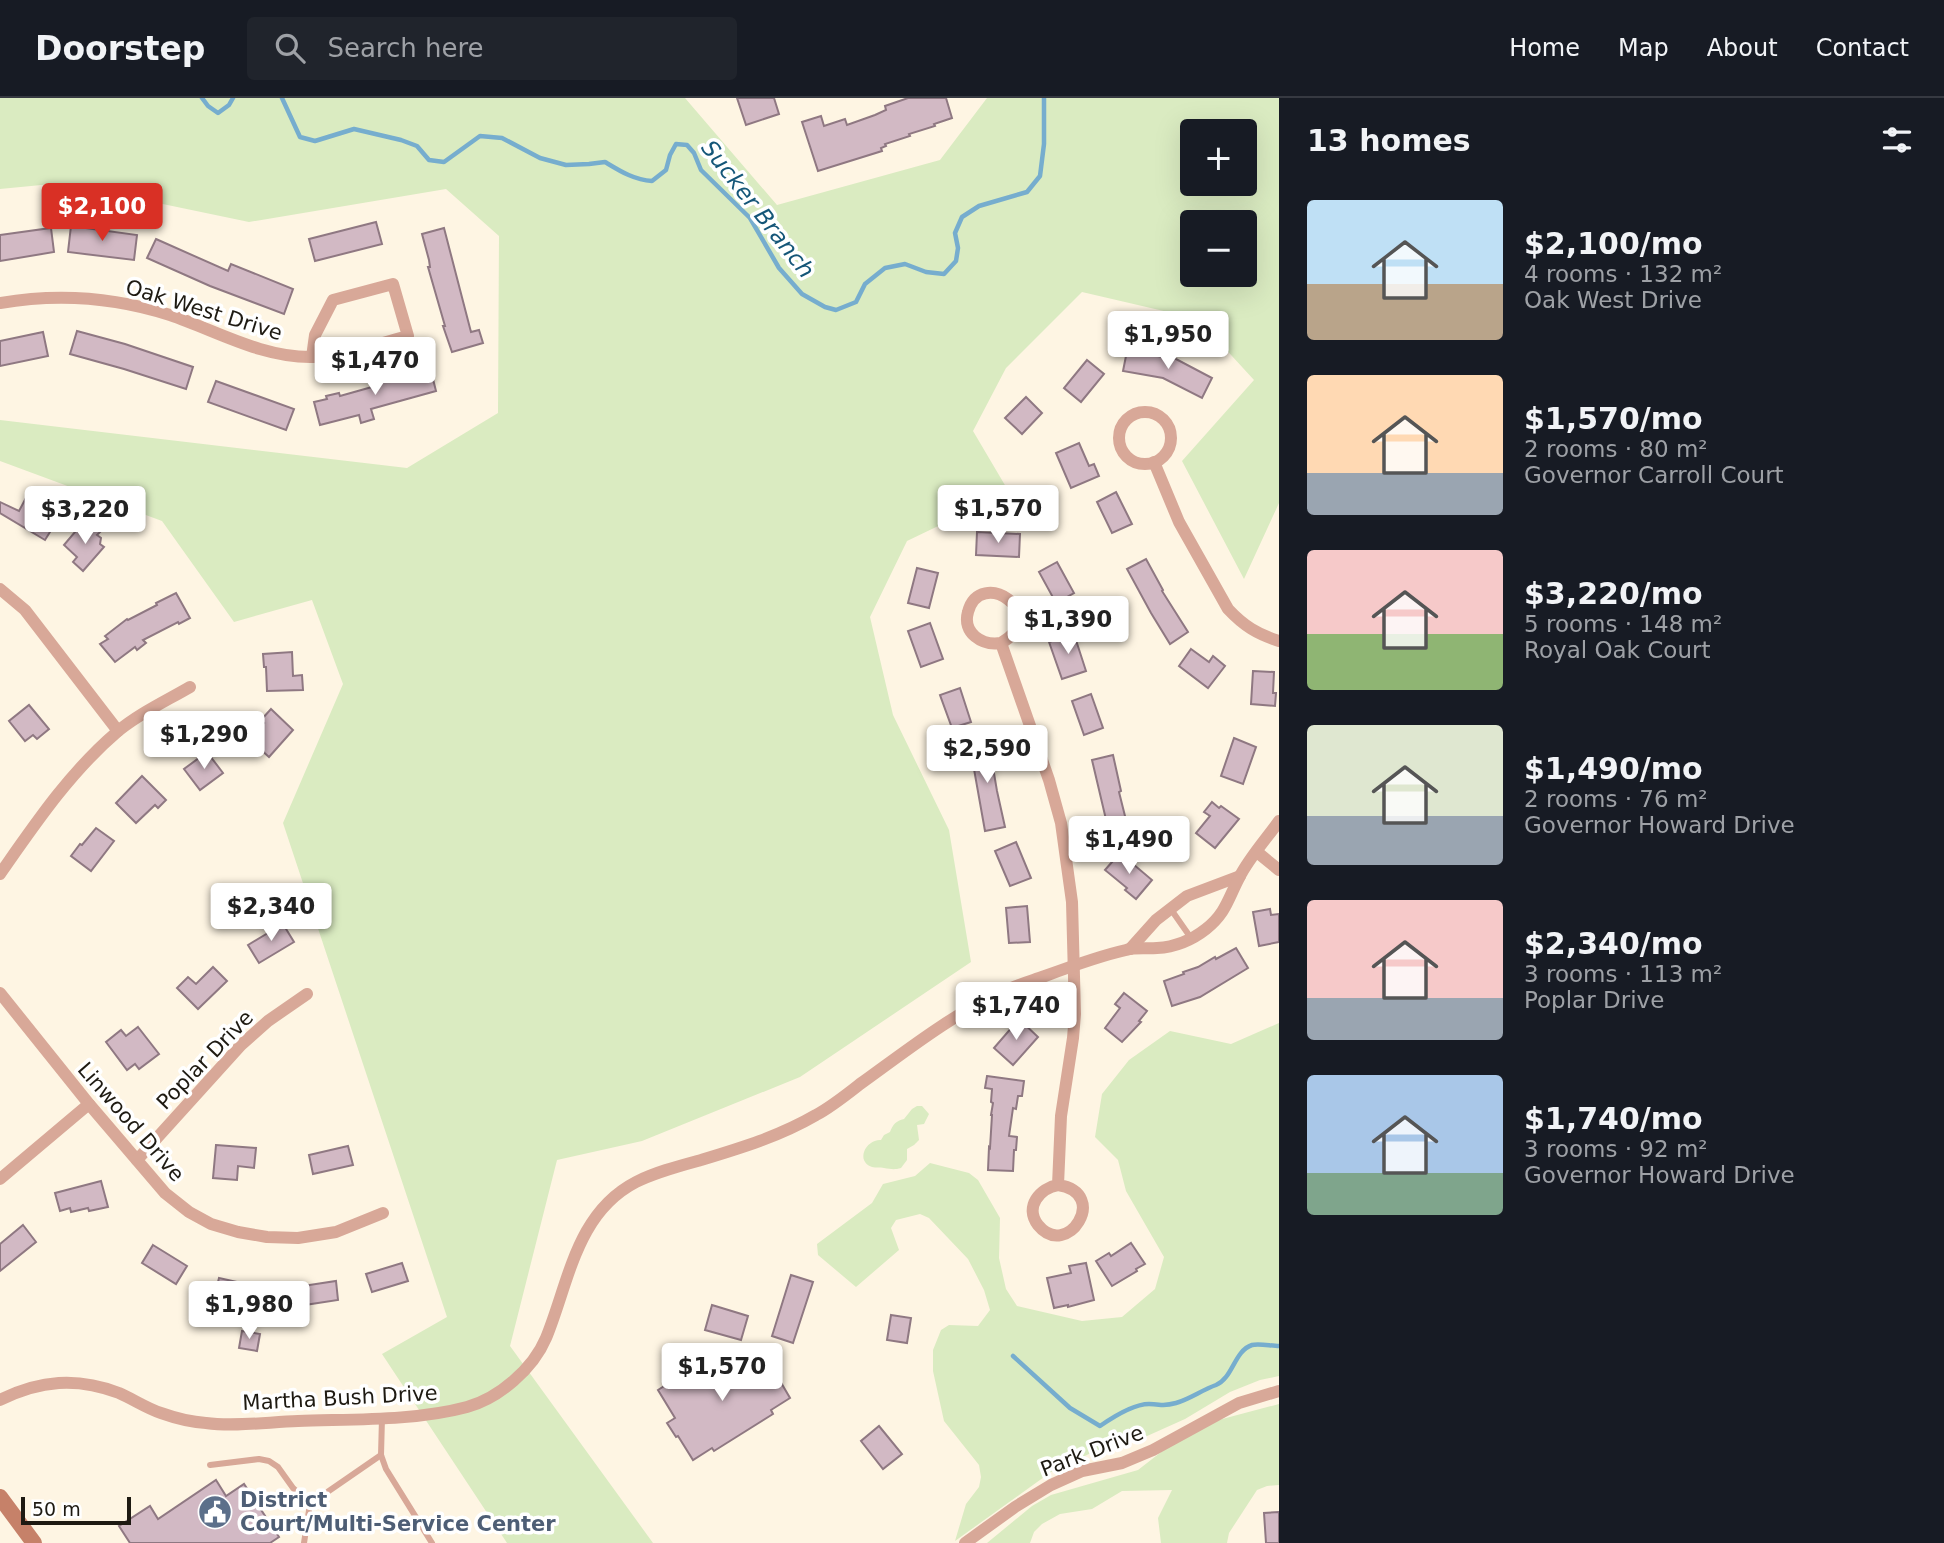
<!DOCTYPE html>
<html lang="en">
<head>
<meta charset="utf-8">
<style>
  body { margin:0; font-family:"DejaVu Sans",sans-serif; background:#20242c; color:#f1f3f6; height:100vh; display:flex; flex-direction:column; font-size:26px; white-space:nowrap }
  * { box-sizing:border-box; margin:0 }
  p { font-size:23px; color:#9ea1a6 }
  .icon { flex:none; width:38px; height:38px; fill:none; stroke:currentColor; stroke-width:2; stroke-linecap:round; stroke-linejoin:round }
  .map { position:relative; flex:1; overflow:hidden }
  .side { display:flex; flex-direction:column; background:#171b24; width:665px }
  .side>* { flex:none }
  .buttons { position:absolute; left:1180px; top:21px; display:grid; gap:14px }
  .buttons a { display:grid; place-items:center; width:77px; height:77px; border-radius:7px; background:#171b24; box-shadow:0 7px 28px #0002; font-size:35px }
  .scale { position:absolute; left:21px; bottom:18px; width:110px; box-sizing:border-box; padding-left:7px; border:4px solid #1e1a12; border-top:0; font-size:19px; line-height:24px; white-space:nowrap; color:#1e1a12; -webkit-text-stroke:5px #fff; paint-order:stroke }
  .price { position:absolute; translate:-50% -60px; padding:0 16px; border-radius:7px; background:#fff; color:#222; font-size:23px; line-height:46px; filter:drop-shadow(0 2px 4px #0008) }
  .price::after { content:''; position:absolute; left:50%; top:42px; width:21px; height:16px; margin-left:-10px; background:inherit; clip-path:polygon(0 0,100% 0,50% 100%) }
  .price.selected { background:#d93025; color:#fff }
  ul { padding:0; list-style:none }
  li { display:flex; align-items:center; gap:21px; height:175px; padding:0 28px }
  li span { display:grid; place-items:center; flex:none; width:196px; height:140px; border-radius:7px; color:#555 }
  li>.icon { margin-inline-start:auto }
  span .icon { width:84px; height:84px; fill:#fffc; stroke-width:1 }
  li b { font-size:30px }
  h2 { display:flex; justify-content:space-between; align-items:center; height:84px; padding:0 28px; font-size:30px }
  header { display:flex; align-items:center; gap:42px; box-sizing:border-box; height:98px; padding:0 35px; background:#171b24; border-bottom:2px solid #363941 }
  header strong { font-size:33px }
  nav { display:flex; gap:38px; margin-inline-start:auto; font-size:24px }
  .search { width:490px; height:63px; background:#20242c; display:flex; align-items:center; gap:18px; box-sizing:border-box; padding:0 24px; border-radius:7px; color:#9ea1a6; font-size:26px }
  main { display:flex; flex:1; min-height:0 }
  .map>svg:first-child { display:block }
  .green { fill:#daebc1; fill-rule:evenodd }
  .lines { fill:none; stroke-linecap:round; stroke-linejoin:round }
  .stream { stroke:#76adce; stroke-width:4.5 }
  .building { fill:#d2b9c4; stroke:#8f7882; stroke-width:2 }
  .service { stroke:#d8a898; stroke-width:6 }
  .minor { stroke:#d8a898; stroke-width:12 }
  .secondary { stroke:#c68169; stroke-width:16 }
  .labels { text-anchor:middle; stroke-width:7; stroke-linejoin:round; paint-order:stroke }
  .street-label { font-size:21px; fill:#1e1a12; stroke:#fff }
  .service-label { font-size:21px; font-weight:bold; fill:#4e5e75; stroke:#fff; text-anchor:start }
  .water-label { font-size:23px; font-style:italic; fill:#145678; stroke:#fff }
</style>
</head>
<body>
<header>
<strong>Doorstep</strong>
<div class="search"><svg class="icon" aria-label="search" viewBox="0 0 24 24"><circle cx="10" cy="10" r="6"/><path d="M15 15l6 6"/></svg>Search here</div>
<nav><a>Home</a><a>Map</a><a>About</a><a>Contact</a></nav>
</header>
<main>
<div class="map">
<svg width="1279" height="1445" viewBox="0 0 1279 1445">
  <rect width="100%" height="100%" fill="#fef5e3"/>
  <g class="green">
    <path d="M0 0H685L777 107 940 62 987 0H1279V405L1244 481 1182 363 1254 282 1198 221 1082 194 1006 270 973 333 1009 394 907 443 870 519 893 617 949 732 971 864 800 979 642 1043 557 1062 510 1248 653 1445H507L382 1256 447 1219 283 725 343 586 312 502 234 524 162 423 0 363V322L407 370 498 315 499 138 446 91 249 124 62 85 0 91ZM1192 33H1244V86H1192ZM1192 124H1244V177H1192Z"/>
    <path d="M1279 925V1278L1260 1282 1230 1294 1185 1321 1136 1343 1091 1355 1051 1374 955 1443 966 1406 979 1389 981 1379 979 1367 944 1323 933 1273V1252L941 1232 949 1227 978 1228 990 1212 984 1192 968 1161 929 1120 920 1116 896 1122 891 1130 899 1152 856 1189 818 1157 817 1146 872 1105 883 1086 915 1078 930 1065 969 1075 978 1082 1000 1120 999 1160 1006 1191 1017 1208 1082 1223 1122 1219 1155 1191 1164 1159 1126 1093 1118 1062 1095 1039 1102 996 1129 962 1170 933 1231 946Z"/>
    <path d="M917 1008H922L929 1016 924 1026 917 1027 919 1042 914 1047 907 1051V1062L901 1070C894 1072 891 1071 884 1070 880 1069 876 1070 872 1069 855 1063 866 1041 881 1042L884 1037 890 1034C893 1026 896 1023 904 1021L912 1011Z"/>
    <path d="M1279 1306V1387L1267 1388 1257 1392 1229 1435 1227 1445H1161L1158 1420 1172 1392 1122 1393 1092 1411 1060 1416 1042 1426 1034 1434 1030 1445H987L1032 1408 1051 1397 1138 1372 1165 1351 1211 1324Z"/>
  </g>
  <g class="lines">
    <g class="stream">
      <path d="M202 0 208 8 218 15 229 7 233 0"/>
      <path d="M282 0 300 39 315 43 354 31 401 42 417 48 429 62 444 64 480 38 502 40 540 60 566 67 589 66 605 64C620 73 634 82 652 83L666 72 670 57 676 46 687 47 694 55 701 72 750 120 779 170 802 196 825 209 836 212 856 204 865 186 885 170 905 166 926 174 944 176 956 163 958 150 955 135 962 119 979 108 1027 94 1040 78 1044 46V0"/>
      <path d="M1013 1258 1070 1310 1100 1328C1113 1319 1133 1306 1149 1306 1162 1306 1162 1309 1176 1305 1190 1301 1202 1292 1216 1287 1233 1280 1234 1253 1252 1247 1259 1245 1271 1248 1279 1248"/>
    </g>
  </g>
  <g class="building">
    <path d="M737 0H774L779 16 746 27Z"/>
    <path d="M908 0H946L952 20 934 26 935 28 909 36 910 38 885 46 886 48 881 50 882 53 818 73 802 24 821 18 824 28 845 21 847 27 875 17 886 12 885 8Z"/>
    <path d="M376 124 382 146 315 163 309 141Z"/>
    <path d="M71 128 137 137 134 162 68 154Z"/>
    <path d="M51 130 54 154 0 163V137Z"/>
    <path d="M444 130 471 234 479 232 483 245 452 254 443 228H445L428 169H430L429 162 422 136Z"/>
    <path d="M156 141 228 173 231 166 293 191 284 216 210 188 147 160Z"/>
    <path d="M77 233 125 246 193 269 186 291 124 271 70 256Z"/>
    <path d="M43 234 48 258 0 268V243Z"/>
    <path d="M1127 253 1176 261 1212 280 1202 300 1163 280 1123 273Z"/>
    <path d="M1087 262 1104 276 1081 304 1064 290Z"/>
    <path d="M430 269 436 293 371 311 374 321 361 325 359 317 320 327 314 304 327 301 326 298 339 295 340 298 379 287 378 284Z"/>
    <path d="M216 283 294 311 286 332 208 304Z"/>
    <path d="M1026 299 1042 315 1022 336 1005 320Z"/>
    <path d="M1079 345 1089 368 1094 366 1099 378 1071 390 1056 355Z"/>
    <path d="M1116 394 1132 426 1112 435 1097 404Z"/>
    <path d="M27 398 60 418 45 442 0 415V404L19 413Z"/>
    <path d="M90 425 100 434 97 437 101 440 100 446 104 449 83 473 73 464 77 459 64 447 80 428 84 431Z"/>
    <path d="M977 434 1020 436 1019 459 976 457Z"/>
    <path d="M1146 461 1163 492 1162 493 1188 534 1170 546 1151 515 1127 471Z"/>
    <path d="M1057 464 1074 495 1056 505 1039 474Z"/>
    <path d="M917 470 938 475 929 510 908 505Z"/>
    <path d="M176 495 190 520 179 526 178 524 143 542 146 545 137 552 135 549 115 564 100 546 108 541 105 538 127 521 128 522 157 507 156 505Z"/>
    <path d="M930 525 943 561 921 569 908 533Z"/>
    <path d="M1074 536 1086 573 1062 581 1049 544Z"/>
    <path d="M1191 551 1209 564 1213 558 1225 568 1208 590 1179 568Z"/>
    <path d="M292 554 293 578 302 577 303 592 267 593 266 569H264L263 556Z"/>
    <path d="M1253 573 1274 574 1273 595H1276L1275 608 1251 606Z"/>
    <path d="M960 590 971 624 952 630 940 597Z"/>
    <path d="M1091 596 1103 630 1084 637 1072 603Z"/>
    <path d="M29 607 49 631 37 641 33 637 25 643 9 623Z"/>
    <path d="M271 611 293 632 269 659 249 641 264 625 261 622Z"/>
    <path d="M988 640 997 693 1005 729 985 733 969 643Z"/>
    <path d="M1234 640 1256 649 1243 686 1221 678Z"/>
    <path d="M207 654 223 675 200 692 184 671Z"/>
    <path d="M1113 657 1121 693 1119 694 1131 742 1112 747 1092 662Z"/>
    <path d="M142 678 166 702 158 710 155 707 136 725 116 705Z"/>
    <path d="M1212 704 1219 710 1221 708 1239 721 1215 750 1196 735 1210 718 1204 714Z"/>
    <path d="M96 730 114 743 91 773 71 758 80 746 82 747Z"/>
    <path d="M1016 744 1031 780 1010 788 995 753Z"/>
    <path d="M1120 755 1152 782 1136 801 1125 792 1127 790 1105 772Z"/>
    <path d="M1027 808 1030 844 1009 845 1006 810Z"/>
    <path d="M1270 811 1271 817 1279 816V844L1259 848 1253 814Z"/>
    <path d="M283 826 294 844 259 865 248 847Z"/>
    <path d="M1236 850 1248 870 1200 899 1172 908 1164 883 1184 876 1183 874 1198 869 1215 859 1216 861Z"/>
    <path d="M213 869 227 883 198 911 177 890 188 879 196 886Z"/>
    <path d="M1124 895 1147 913 1139 923 1141 924 1122 944 1105 930 1120 910 1115 906Z"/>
    <path d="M1019 921 1038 939 1013 967 994 950Z"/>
    <path d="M138 929 159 956 139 971 135 966 127 972 106 944 121 932 126 938Z"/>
    <path d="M987 978 1024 983 1022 998H1018L1016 1011 1013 1010 1009 1038 1017 1039 1016 1052H1014L1013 1073 988 1072 989 1049 990 1050 992 1017H991L993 1005 991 1004 992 991 985 990Z"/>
    <path d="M216 1047 256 1050 254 1070 238 1068 237 1082 213 1080Z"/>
    <path d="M348 1048 353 1067 313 1076 309 1057Z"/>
    <path d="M101 1083 108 1109 89 1113 88 1110 71 1114 70 1110 60 1113 55 1095Z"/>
    <path d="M23 1127 36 1144 0 1173V1146Z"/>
    <path d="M1131 1145 1145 1166 1136 1171 1137 1173 1112 1188 1096 1163 1109 1155 1111 1158Z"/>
    <path d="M153 1147 187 1168 176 1186 142 1165Z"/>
    <path d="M402 1165 408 1183 372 1194 366 1176Z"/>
    <path d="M1086 1165 1094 1202 1068 1209V1207L1054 1210 1047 1180 1071 1175 1069 1168Z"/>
    <path d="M791 1177 813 1184 793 1245 772 1238Z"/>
    <path d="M219 1180 259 1189 254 1209 214 1200Z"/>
    <path d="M336 1183 338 1202 298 1208 296 1189Z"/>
    <path d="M712 1207 748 1218 741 1242 705 1232Z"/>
    <path d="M891 1217 911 1220 907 1245 887 1242Z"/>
    <path d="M242 1233 260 1236 257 1253 239 1250Z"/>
    <path d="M762 1252 790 1300 771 1312 773 1316 714 1353 712 1350 693 1362 678 1338 676 1339 667 1325 675 1320 658 1292 688 1273 691 1278 706 1268 729 1272Z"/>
    <path d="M879 1328 902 1356 883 1371 861 1343Z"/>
    <path d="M216 1382 226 1398 244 1386 279 1439 270 1445H130L119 1428 150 1408 158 1421Z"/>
    <path d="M1279 1414V1445H1266L1264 1415Z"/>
  </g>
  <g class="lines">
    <g class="service">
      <path d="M1170 810 1191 840"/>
      <path d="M382 1320 381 1357 386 1371 432 1445"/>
      <path d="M210 1367 259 1361 269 1363 278 1369 293 1390 310 1406 381 1357"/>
      <path d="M304 1445 310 1406"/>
    </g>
    <g class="minor">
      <path d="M0 205C58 195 114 199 170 217 217 233 262 260 313 259 345 259 377 246 408 238L393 186 333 202 315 237 312 259"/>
      <circle cx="1145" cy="340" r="26"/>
      <path d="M1154 364 1179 424 1228 511C1244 528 1257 536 1279 543"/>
      <path d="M0 491 25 512 118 633"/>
      <path d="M1001 545C1052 516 980 468 968 514 962 535 982 548 1001 545L1049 682 1061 725 1072 804 1075 916 1073 940 1061 1018 1058 1087C1040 1090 1024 1109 1038 1127 1067 1163 1111 1095 1058 1087"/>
      <path d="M1257 754 1279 772"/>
      <path d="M0 776C35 726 70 674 117 634 138 616 166 603 190 589"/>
      <path d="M1130 851 1156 822 1187 798 1240 778"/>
      <path d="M0 895 89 1006 165 1095 189 1114 211 1126 238 1134 267 1139 298 1140 336 1134 383 1115"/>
      <path d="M137 1062 241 947 268 923 307 896"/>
      <path d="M0 1081 89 1006"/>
      <path d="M0 1302C40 1282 77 1279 119 1295 133 1301 146 1310 161 1315 175 1320 191 1324 206 1325 235 1329 268 1324 298 1323 352 1321 415 1323 467 1309 499 1300 533 1271 546 1240 569 1184 576 1115 636 1084 656 1074 679 1068 701 1062 741 1050 780 1038 816 1017 831 1009 846 997 860 986 906 953 951 917 1002 894 1016 887 1031 883 1045 878 1072 868 1099 858 1126 852 1136 849 1147 851 1157 850 1176 849 1192 842 1206 831 1226 815 1228 801 1239 780 1248 761 1267 740 1279 723"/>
      <path d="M965 1445 1015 1409 1051 1387 1082 1373 1122 1365 1153 1352 1239 1305 1279 1293"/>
    </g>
    <path class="secondary" d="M0 1399 34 1445"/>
  </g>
  <defs>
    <g id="civic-disc" transform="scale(1.75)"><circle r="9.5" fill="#5c6f8a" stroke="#fff"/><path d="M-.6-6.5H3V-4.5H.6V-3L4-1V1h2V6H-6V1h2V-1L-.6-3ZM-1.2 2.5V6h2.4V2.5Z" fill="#fff"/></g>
  </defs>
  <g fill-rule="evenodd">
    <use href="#civic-disc" x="215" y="1414"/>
  </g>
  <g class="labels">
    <g class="street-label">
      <text transform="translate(204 212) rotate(17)" y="7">Oak West Drive</text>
      <text transform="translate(205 962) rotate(-46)" y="7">Poplar Drive</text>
      <text transform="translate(131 1024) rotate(49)" y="7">Linwood Drive</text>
      <text transform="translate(340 1300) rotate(-3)" y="7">Martha Bush Drive</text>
      <text transform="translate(1092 1353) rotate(-21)" y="7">Park Drive</text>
    </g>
    <g class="service-label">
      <text x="240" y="1409">District<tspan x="240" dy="24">Court/Multi-Service Center</tspan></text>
    </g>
    <g class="water-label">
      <text transform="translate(758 111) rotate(52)" y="8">Sucker Branch</text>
    </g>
  </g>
</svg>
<div class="buttons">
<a>+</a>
<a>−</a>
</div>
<div class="scale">50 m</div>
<b class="price selected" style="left:102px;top:145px">$2,100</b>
<b class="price" style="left:1168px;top:273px">$1,950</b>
<b class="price" style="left:375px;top:299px">$1,470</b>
<b class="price" style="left:998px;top:447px">$1,570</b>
<b class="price" style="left:85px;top:448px">$3,220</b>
<b class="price" style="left:1068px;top:558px">$1,390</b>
<b class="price" style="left:204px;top:673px">$1,290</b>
<b class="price" style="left:987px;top:687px">$2,590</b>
<b class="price" style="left:1129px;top:778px">$1,490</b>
<b class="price" style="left:271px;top:845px">$2,340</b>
<b class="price" style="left:1016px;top:944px">$1,740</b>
<b class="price" style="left:249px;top:1243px">$1,980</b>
<b class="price" style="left:722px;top:1305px">$1,570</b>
</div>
<section class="side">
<h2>13 homes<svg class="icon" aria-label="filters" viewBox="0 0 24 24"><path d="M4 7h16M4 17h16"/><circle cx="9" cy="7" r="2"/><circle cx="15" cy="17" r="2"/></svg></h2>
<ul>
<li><span style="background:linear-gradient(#bfe0f5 60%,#b9a48a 0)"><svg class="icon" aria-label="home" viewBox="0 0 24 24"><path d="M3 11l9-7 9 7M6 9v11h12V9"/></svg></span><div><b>$2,100/mo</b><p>4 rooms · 132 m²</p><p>Oak West Drive</p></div></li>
<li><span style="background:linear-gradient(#ffd9b3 70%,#9aa5b1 0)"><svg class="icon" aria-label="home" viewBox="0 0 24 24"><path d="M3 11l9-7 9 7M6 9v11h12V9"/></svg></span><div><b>$1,570/mo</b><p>2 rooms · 80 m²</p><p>Governor Carroll Court</p></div></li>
<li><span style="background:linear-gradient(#f6c9c9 60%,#8fb573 0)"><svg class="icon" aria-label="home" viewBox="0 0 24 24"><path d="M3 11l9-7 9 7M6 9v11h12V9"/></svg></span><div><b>$3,220/mo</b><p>5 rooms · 148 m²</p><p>Royal Oak Court</p></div></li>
<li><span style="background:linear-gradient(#dfe7d0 65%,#9aa5b1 0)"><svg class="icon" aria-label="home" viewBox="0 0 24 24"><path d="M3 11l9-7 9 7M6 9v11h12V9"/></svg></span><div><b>$1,490/mo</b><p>2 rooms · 76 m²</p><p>Governor Howard Drive</p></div></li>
<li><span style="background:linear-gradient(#f6c9c9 70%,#9aa5b1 0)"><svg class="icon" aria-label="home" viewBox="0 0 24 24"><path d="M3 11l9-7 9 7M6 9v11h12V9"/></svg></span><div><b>$2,340/mo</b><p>3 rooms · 113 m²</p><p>Poplar Drive</p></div></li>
<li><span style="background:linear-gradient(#a9c7e8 70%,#7fa58c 0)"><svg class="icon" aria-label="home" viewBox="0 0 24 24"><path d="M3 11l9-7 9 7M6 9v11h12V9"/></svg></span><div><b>$1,740/mo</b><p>3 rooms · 92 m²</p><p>Governor Howard Drive</p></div></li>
</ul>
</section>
</main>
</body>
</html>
